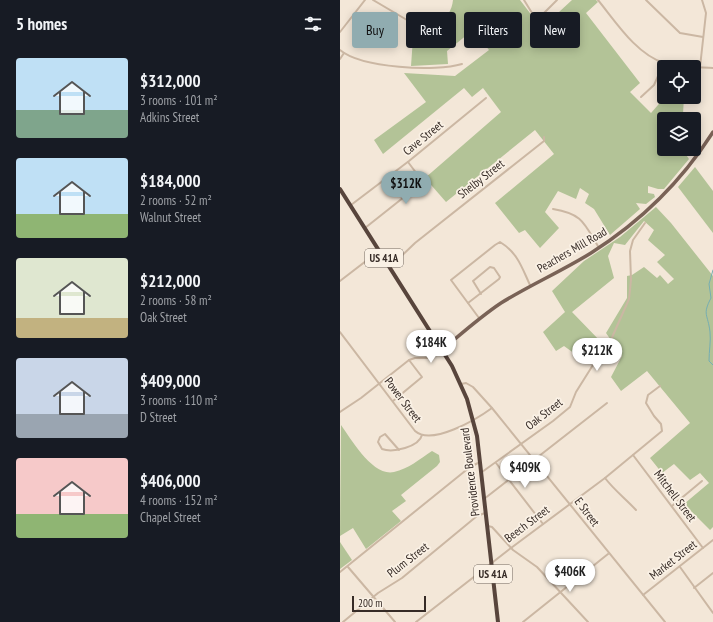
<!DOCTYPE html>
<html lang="en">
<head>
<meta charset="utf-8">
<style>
  body { margin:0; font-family:"PT Sans Narrow",sans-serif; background:#242831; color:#f1f3f6; height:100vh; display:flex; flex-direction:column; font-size:15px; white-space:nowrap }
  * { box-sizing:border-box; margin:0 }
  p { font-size:13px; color:#9ea1a6 }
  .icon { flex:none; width:22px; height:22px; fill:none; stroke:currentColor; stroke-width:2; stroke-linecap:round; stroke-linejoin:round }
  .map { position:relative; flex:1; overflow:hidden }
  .drawer { display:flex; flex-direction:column; background:#171b24; width:340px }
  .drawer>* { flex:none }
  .banner { position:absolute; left:12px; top:12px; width:301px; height:36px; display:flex; gap:8px }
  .controls { position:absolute; left:317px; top:60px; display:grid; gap:8px }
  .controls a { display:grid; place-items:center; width:44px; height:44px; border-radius:4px; background:#171b24; box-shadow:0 2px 10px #0003; font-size:20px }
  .scale { position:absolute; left:12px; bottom:10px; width:74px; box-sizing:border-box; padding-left:4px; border:2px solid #362b26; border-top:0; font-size:11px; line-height:14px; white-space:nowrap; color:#362b26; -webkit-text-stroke:3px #faf1e5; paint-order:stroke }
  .price { position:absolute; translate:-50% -34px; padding:0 9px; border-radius:14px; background:#fff; color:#222; font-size:13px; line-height:26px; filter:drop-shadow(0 1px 2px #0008) }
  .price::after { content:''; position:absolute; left:50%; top:24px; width:12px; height:9px; margin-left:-6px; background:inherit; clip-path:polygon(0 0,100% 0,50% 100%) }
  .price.on { background:#90acb0; color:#111 }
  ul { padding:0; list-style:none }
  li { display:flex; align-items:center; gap:12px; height:100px; padding:0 16px }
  li span { display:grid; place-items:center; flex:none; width:112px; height:80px; border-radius:4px; color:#555 }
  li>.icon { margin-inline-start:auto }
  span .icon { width:48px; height:48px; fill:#fffc; stroke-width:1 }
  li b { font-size:17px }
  h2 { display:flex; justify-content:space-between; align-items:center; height:48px; padding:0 16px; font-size:17px }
  .pill { padding:0 14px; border-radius:4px; background:#171b24; box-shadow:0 2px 10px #0003; font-size:14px; line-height:36px }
  .pill.on { background:#90acb0; color:#111 }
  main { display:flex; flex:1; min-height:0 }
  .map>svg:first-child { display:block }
  .green { fill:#b3c397 }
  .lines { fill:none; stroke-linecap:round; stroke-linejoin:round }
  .stream { stroke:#75aeb2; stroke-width:1 }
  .street { stroke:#cbb7a3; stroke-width:2 }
  .primary { stroke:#796256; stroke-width:3.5 }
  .highway { stroke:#58453c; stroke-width:4 }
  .labels { text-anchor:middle; stroke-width:3.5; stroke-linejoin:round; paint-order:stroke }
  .shield { fill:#faf1e5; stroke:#71665f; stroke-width:1 }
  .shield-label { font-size:11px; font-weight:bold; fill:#362b26 }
  .street-label { font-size:12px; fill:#362b26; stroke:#faf1e5 }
</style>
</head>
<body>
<main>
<section class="drawer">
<h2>5 homes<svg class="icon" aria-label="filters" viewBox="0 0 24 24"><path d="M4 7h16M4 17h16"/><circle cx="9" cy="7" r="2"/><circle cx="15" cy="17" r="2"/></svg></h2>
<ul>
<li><span style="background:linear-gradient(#bfe0f5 65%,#7fa58c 0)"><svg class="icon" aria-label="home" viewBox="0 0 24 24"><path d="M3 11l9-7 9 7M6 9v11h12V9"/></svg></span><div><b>$312,000</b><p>3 rooms · 101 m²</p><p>Adkins Street</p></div></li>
<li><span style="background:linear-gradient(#bfe0f5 70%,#8fb573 0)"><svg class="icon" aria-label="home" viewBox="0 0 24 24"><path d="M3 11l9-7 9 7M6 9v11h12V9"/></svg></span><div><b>$184,000</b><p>2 rooms · 52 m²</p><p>Walnut Street</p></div></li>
<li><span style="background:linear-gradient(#dfe7d0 75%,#c2b280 0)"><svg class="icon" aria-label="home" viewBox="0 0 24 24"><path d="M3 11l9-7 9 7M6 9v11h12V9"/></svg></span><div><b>$212,000</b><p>2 rooms · 58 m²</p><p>Oak Street</p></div></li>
<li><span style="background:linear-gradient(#c9d6e8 70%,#9aa5b1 0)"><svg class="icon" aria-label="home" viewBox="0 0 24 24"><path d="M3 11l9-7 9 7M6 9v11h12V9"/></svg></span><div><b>$409,000</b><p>3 rooms · 110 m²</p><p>D Street</p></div></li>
<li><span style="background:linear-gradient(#f6c9c9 70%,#8fb573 0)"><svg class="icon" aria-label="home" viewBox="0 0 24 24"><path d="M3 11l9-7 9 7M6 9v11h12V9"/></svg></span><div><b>$406,000</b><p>4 rooms · 152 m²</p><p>Chapel Street</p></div></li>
</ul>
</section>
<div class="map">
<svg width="373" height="622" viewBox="0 0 373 622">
  <rect width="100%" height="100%" fill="#f3e7d8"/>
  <g class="green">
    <path d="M113 0H180L196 21 206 24 232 0H256L258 2 246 13 300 83 290 92 311 113 325 97H344L343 114 339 119H324V149H342L349 159 324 189H318L308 186V193L314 194 315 197 306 204 296 203 300 209 270 235 254 209 245 203 249 194 240 188 236 199 218 191 205 212 219 228 200 248 185 230 179 233 155 203 214 154 195 130 106 202 85 178 161 112 143 88 132 97 124 88 43 154 34 140 86 102 64 73 115 76 149 50 133 30 107 51 108 64 71 66 73 38C90 31 111 21 113 0Z"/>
    <path d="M355 167 373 191V233L338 187Z"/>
    <path d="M316 207 331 223 373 276V527L370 530 344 504 369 483 360 473 350 480 334 464 322 473 310 458 350 423 307 371 281 391 271 377 282 356 266 333 287 298V276L292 275 304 267 317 278 320 275 328 284 334 279 317 262 325 255 308 240 314 230 304 221 285 245 274 243 268 256 274 278 232 312 262 343 249 364 224 346 216 351 203 332 225 312 212 291 244 261 280 237Z"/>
    <path d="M1 425C11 439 33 477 54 472 68 469 80 459 92 451L99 455 100 462 97 466 61 495 66 501 52 511 61 521 26 549 13 528 0 536Z"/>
    <path d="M0 542 12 560 0 569Z"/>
  </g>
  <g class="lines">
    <path class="stream" d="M373 270 369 284 371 298C362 315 368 314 370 332 371 341 369 351 369 361L373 365"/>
    <g class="street">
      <path d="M33 0 67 20 82 22"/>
      <path d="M184 0 192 13 197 15 204 13 217 0"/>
      <path d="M258 0C276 22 296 54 324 63 340 67 357 67 373 68"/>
      <path d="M306 0 340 33 363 37"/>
      <path d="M0 32 25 0"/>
      <path d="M0 50C21 68 96 72 122 64"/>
      <path d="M0 59 4 53"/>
      <path d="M360 67 366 13 362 0"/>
      <path d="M301 97 314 85 324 63"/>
      <path d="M11 205 69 161 146 98"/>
      <path d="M213 209C243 214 244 223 259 248"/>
      <path d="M25 228 83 182 68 162"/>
      <path d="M50 267 75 243 204 141V137"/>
      <path d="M0 281 39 251"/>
      <path d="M128 303 159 279 160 277 154 268 150 267 133 281 141 294"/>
      <path d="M139 318 111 280 155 245 160 242C178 253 182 268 190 285"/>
      <path d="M0 332 75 431C92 446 137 419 152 408"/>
      <path d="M121 384 126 383 133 387 152 408 325 622"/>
      <path d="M53 401 82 377 69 360"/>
      <path d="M0 412 21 398 69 360 75 358H89L101 351"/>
      <path d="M59 450 45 434 40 437 38 442 42 449C53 453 79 447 82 435"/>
      <path d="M293 455 363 548"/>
      <path d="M156 463 203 524"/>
      <path d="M142 472 213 421 230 407 236 392 258 357 270 342 289 299 291 280 290 251 293 240 305 223"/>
      <path d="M265 478C274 490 286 499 296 510"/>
      <path d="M144 499 267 403"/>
      <path d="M332 506 362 481"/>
      <path d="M148 526 152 527 173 550 197 567 248 622"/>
      <path d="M8 567 55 622"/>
      <path d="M340 567 373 613"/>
      <path d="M0 572 130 467 140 462"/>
      <path d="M354 588 373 573"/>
      <path d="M303 595 373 540"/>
      <path d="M3 622 38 593 62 578 137 516 145 513"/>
      <path d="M76 622 171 548 265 478 322 431 321 424 314 416 306 403 308 395 320 386"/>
      <path d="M183 622 268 554"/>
    </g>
    <path class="primary" d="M102 350C121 334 140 317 161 303 190 285 222 271 251 253 300 222 342 181 373 132"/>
    <path class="highway" d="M0 189 112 366 127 399 137 436 158 622"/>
  </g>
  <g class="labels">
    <g class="shield">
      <rect x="25" y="249" width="38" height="18" rx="3"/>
      <rect x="134" y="565" width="38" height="18" rx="3"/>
    </g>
    <g class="shield-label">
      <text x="44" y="262">US 41A</text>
      <text x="153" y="578">US 41A</text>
    </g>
    <g class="street-label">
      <text transform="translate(83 138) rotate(-39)" y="4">Cave Street</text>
      <text transform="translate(141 179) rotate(-38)" y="4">Shelby Street</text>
      <text transform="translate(232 250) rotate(-30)" y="4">Peachers Mill Road</text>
      <text transform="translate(63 400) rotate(53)" y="4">Power Street</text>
      <text transform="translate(204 414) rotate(-38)" y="4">Oak Street</text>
      <text transform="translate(130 472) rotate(-97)" y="4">Providence Boulevard</text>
      <text transform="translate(335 496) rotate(53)" y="4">Mitchell Street</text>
      <text transform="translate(247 512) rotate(53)" y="4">E Street</text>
      <text transform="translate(187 524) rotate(-37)" y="4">Beech Street</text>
      <text transform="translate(68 560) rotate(-38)" y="4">Plum Street</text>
      <text transform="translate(333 560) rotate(-38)" y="4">Market Street</text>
    </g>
  </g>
</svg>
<div class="controls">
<a><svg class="icon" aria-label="locate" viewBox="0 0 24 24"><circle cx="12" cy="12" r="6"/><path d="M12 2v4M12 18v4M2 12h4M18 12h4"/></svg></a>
<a><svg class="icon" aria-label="layers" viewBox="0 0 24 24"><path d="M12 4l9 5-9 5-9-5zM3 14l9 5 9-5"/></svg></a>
</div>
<div class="scale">200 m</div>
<b class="price on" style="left:66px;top:205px">$312K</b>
<b class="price" style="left:91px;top:364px">$184K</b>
<b class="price" style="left:257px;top:372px">$212K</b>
<b class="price" style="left:185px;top:489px">$409K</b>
<b class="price" style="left:230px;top:593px">$406K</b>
<div class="banner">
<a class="pill on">Buy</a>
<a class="pill">Rent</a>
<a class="pill">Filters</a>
<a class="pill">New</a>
</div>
</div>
</main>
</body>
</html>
